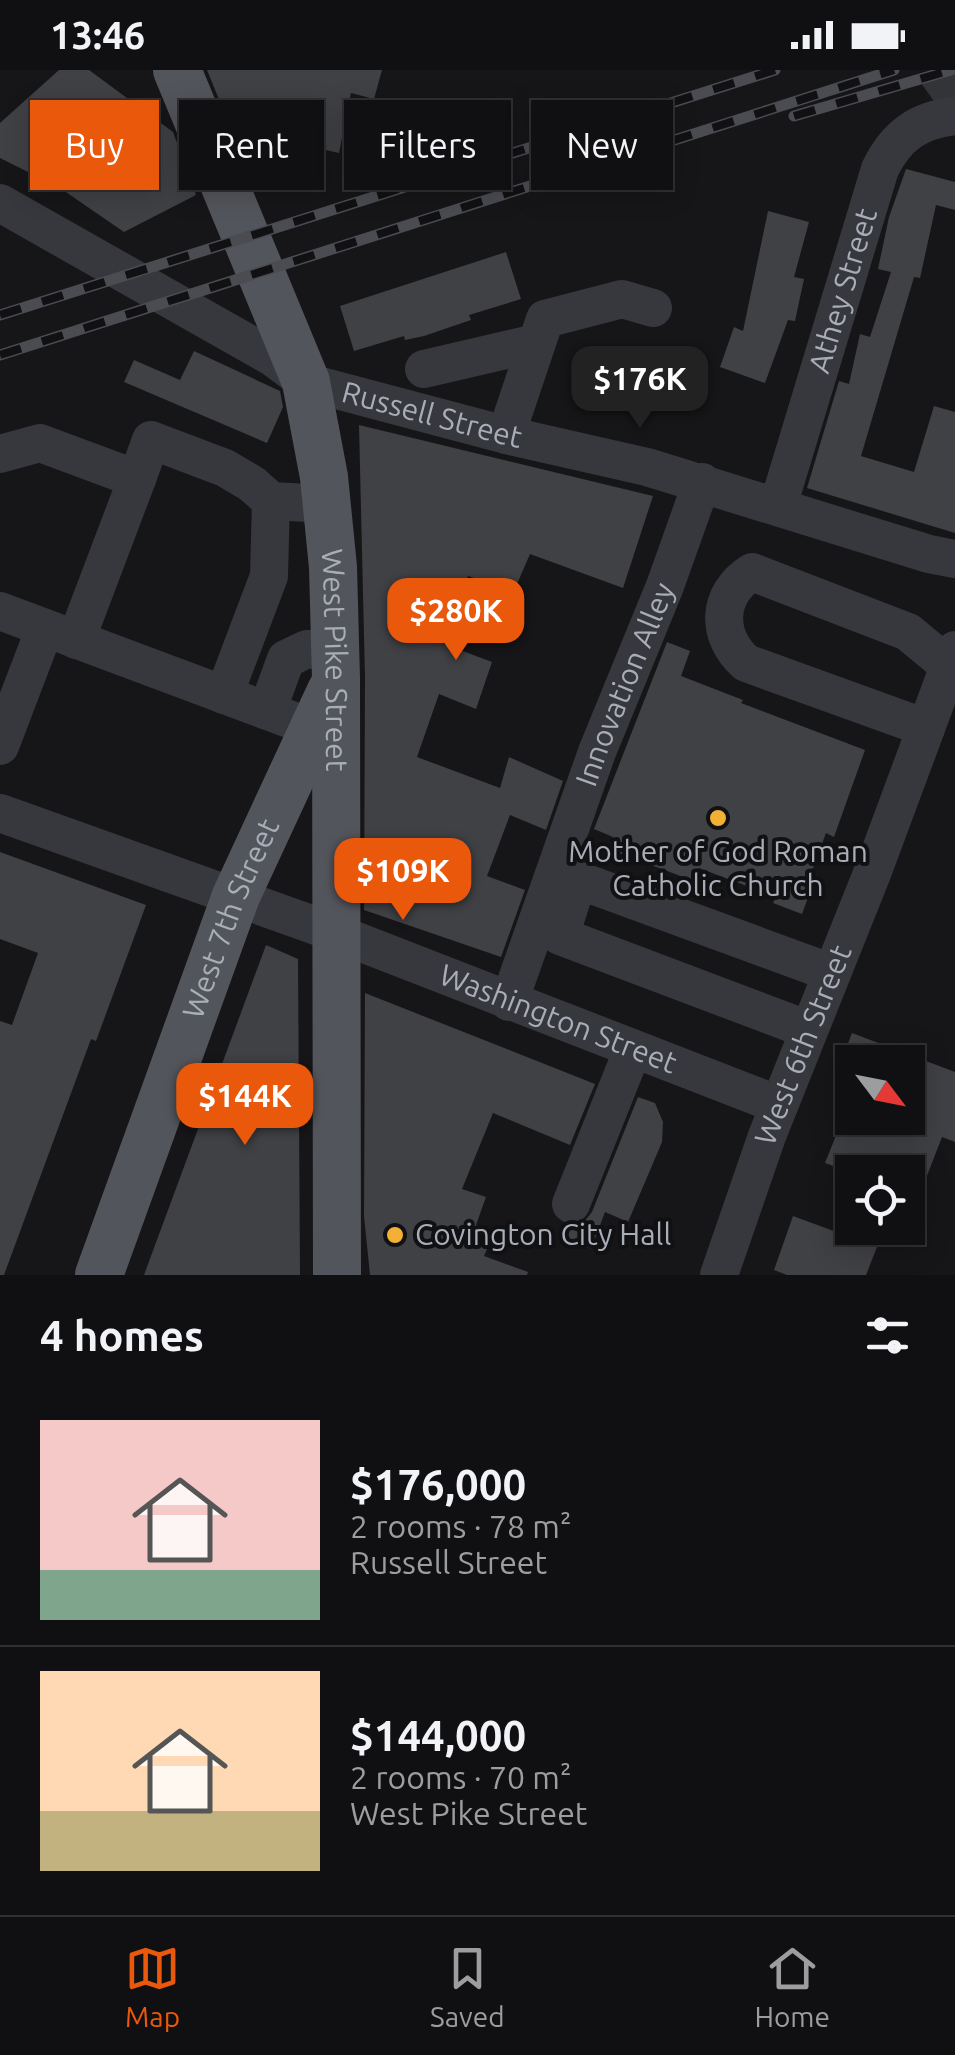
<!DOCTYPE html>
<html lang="en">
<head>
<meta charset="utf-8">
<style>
  body { margin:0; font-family:Ubuntu,sans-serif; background:#19191b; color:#f1f3f6; height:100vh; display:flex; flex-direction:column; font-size:38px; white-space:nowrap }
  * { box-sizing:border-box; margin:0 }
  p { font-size:32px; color:#9c9d9f }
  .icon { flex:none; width:55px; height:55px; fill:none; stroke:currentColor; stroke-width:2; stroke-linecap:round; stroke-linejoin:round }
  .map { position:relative; height:1205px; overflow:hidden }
  .sheet { display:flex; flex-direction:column; background:#101012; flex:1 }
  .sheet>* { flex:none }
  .banner { position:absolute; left:30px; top:30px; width:895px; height:90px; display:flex; gap:20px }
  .needle { width:65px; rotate:122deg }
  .fabs { position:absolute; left:835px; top:975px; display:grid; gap:20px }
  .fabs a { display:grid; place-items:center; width:90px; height:90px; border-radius:0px; background:#101012; box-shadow:0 5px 25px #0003,0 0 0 2px #303032; font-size:50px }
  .price { position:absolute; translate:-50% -85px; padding:0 22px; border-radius:20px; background:#ea580c; color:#fff; font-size:32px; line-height:65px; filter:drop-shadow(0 2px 5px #0008) }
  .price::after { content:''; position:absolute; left:50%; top:60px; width:30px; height:22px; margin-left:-15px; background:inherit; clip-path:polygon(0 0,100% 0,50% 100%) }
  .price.on { background:#222; color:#fff }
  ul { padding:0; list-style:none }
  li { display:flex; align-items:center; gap:30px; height:250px; padding:0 40px }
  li+li { border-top:2px solid #303032 }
  li span { display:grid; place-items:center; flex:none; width:280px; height:200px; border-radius:0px; color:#555 }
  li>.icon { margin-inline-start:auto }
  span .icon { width:120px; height:120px; fill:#fffc; stroke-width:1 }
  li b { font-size:42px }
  h2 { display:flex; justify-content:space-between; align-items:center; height:120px; padding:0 40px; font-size:42px }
  .tag { padding:0 35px; border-radius:0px; background:#101012; box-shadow:0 5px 25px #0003,0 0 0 2px #303032; font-size:35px; line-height:90px }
  .tag.on { background:#ea580c; color:#fff }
  .status { display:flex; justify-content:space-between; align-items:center; height:70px; padding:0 50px; background:#101012; direction:ltr }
  .status svg { height:28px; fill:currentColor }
  .tab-bar { display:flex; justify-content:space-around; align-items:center; height:140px; border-top:2px solid #303032; background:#101012; font-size:28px; color:#9c9d9f }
  .tab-bar a { display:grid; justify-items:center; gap:5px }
  .tab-bar .on { color:#ea580c }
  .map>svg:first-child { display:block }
  .building { fill:#404145 }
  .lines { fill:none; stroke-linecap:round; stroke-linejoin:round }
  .minor-tunnel { stroke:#333438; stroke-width:38; stroke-dasharray:38 19; stroke-linecap:butt }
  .minor { stroke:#37383d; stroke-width:38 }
  .major { stroke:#53555c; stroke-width:48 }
  .rail-casing { stroke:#4a4c52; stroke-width:11 }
  .rail { stroke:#111113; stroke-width:8; stroke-dasharray:22; stroke-linecap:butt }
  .poi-dot { fill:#f2b134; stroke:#111113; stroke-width:4 }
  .labels { text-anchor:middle; stroke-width:8; stroke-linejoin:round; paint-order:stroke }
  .street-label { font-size:30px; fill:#a8adb8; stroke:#111113 }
  .poi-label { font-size:30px; fill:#a8adb8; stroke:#111113 }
</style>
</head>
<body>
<div class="status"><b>13:46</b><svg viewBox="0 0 49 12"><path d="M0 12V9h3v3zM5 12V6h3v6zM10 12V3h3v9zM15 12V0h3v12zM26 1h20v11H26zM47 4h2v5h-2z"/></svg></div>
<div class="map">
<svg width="955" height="1205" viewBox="0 0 955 1205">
  <rect width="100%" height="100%" fill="#161618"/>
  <g class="building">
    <path d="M59 0H89L173 62 196 125 124 162 60 118 0 88V53Z"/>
    <path d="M207 0H382L374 29 351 23 339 83 231 59Z"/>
    <path d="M906 99 955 112V140L936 135 920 208 914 207 861 386 914 402 934 336 955 342V463L807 418 839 311 849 314 860 264 870 267 891 202 878 199 889 147Z"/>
    <path d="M768 141 809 152 794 207 804 209 795 251 788 250 765 313 720 297 734 257 743 261Z"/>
    <path d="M506 182 521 229 469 245 471 250 424 266 405 270 404 266 354 281 340 236Z"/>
    <path d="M194 281 280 321 283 337 267 373 124 312 134 290 180 310Z"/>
    <path d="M359 355 653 426 623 518 530 484 514 521 468 506 444 574 492 592 476 639 439 624 417 687 500 718 509 687 563 711 546 760 510 745 487 806 525 820 501 887 364 840 365 607Z"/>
    <path d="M667 572 690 581 681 606 743 630 741 633 865 680 834 767 826 763 808 812 813 814 802 844 773 833 776 827 699 798 694 811 608 779 613 767 594 759Z"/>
    <path d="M0 782 146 835 96 971 91 969 4 1205H0V951L12 955 38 883 0 869Z"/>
    <path d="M266 875 298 889 300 1205H144Z"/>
    <path d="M365 923 595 1014 570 1075 493 1043 462 1119 486 1127 476 1155 494 1162 484 1186 528 1202 527 1205H370L364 1146Z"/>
    <path d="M852 963 955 1002V1072L942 1067 909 1152 908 1102H851L825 1093 843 1048H908V992H841Z"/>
    <path d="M638 1027 655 1033 663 1052 662 1072 628 1152 605 1142 591 1179 560 1166 564 1155 584 1152 592 1142Z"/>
    <path d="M793 1146 877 1177 866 1205H787L774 1200Z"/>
  </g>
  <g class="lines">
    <path class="minor-tunnel" d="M935 0 955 28"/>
    <g class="minor">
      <path id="s1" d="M0 133 272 287 306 312 506 365 647 397 929 484 955 489"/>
      <path d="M424 299 536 273"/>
      <path d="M506 365 545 249 622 229 653 238"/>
      <path d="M0 384 40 373 137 409 76 570"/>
      <path d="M137 409 151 370 225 398 252 414 271 431 327 434"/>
      <path id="s2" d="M778 436 880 99C896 66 918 50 955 46"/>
      <path d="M0 541 313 658"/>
      <path d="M224 625 269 506 271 431"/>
      <path d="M267 641 286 589 307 579 335 582"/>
      <path d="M926 658 746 593C715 565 717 524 752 502L908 562 949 596"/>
      <path d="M0 676 45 558"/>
      <path id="s3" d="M0 743 336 863 779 1035"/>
      <path id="s4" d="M509 932 597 682 665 516 702 412"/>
      <path d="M809 960 560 866 578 810 832 903"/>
      <path d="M571 1134 633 979"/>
      <path id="s5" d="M719 1205 767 1066 873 801 955 580"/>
    </g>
    <g class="major">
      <path id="s6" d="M177 0 306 312 324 407 333 497 336 609 337 1205"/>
      <path id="s7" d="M99 1205 236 826 331 621"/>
    </g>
    <g class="rail-casing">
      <g id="rail">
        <path d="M794 46 951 0"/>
        <path d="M0 245 775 0"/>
        <path d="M0 285 894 0"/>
      </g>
    </g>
    <use href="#rail" class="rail"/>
  </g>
  <g class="poi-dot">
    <circle cx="718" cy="748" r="10"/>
    <circle cx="395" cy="1165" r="10"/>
  </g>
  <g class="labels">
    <g class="street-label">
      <text dy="10" stroke="none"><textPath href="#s2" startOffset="225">Athey Street</textPath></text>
      <text dy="10" stroke="none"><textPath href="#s1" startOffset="485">Russell Street</textPath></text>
      <text dy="10" stroke="none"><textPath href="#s6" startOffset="618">West Pike Street</textPath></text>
      <text dy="10" stroke="none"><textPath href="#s4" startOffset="338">Innovation Alley</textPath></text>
      <text dy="10" stroke="none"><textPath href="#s7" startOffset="380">West 7th Street</textPath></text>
      <text dy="10" stroke="none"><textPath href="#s3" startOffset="595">Washington Street</textPath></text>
      <text dy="10" stroke="none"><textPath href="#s5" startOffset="245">West 6th Street</textPath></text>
    </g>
    <g class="poi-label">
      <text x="718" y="792">Mother of God Roman<tspan x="718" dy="34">Catholic Church</tspan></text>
      <text x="415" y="1175" text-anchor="start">Covington City Hall</text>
    </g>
  </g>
</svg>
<div class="fabs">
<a><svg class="needle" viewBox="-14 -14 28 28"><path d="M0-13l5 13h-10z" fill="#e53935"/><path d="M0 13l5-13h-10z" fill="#9c9d9f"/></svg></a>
<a><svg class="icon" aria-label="locate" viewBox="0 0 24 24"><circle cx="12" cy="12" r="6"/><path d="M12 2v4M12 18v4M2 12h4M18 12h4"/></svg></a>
</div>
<b class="price on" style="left:640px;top:361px">$176K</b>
<b class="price" style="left:456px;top:593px">$280K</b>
<b class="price" style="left:403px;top:853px">$109K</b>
<b class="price" style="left:245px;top:1078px">$144K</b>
<div class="banner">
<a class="tag on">Buy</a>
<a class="tag">Rent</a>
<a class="tag">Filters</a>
<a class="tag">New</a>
</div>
</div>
<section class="sheet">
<h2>4 homes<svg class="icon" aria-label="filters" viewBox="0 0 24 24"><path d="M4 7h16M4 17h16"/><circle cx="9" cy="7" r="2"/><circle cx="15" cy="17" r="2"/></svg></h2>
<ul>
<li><span style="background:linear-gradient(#f6c9c9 75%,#7fa58c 0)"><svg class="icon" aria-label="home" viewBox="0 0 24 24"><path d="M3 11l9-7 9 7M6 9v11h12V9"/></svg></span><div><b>$176,000</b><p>2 rooms · 78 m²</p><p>Russell Street</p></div></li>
<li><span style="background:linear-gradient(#ffd9b3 70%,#c2b280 0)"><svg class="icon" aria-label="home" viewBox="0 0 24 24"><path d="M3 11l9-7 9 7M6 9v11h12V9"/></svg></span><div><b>$144,000</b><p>2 rooms · 70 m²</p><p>West Pike Street</p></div></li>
</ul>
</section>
<nav class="tab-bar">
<a class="on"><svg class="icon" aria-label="map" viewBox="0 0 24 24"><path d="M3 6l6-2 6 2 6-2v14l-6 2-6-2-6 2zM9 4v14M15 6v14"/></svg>Map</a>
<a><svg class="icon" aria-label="saved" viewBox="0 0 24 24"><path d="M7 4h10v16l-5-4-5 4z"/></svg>Saved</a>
<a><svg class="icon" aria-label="home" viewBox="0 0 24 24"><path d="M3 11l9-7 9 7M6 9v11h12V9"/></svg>Home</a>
</nav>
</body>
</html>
